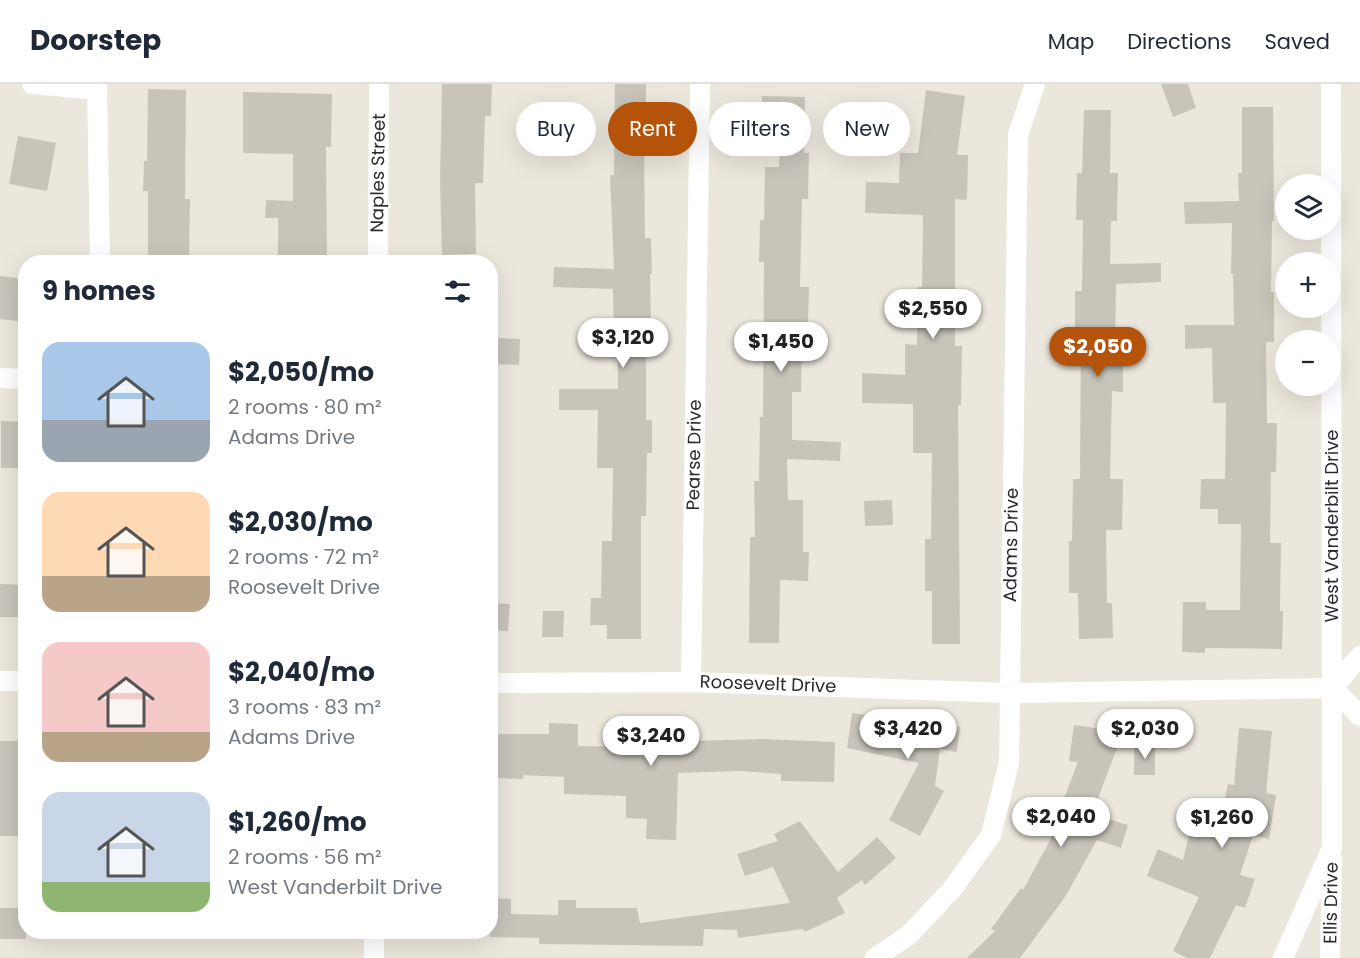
<!DOCTYPE html>
<html lang="en">
<head>
<meta charset="utf-8">
<style>
  body { margin:0; font-family:Poppins,sans-serif; background:#f2f2f3; color:#1f2937; height:100vh; display:flex; flex-direction:column; font-size:22px; white-space:nowrap }
  * { box-sizing:border-box; margin:0 }
  p { font-size:20px; color:#747a83 }
  .icon { flex:none; width:33px; height:33px; fill:none; stroke:currentColor; stroke-width:2; stroke-linecap:round; stroke-linejoin:round }
  .map { position:relative; flex:1; overflow:hidden }
  .sheet { position:absolute; left:18px; top:171px; width:480px; height:684px; display:flex; flex-direction:column; background:#fff; border-radius:24px; box-shadow:0 6px 24px #0002 }
  .sheet>* { flex:none }
  .guide { position:absolute; left:516px; top:18px; width:570px; height:54px; display:flex; gap:12px }
  .fabs { position:absolute; left:1275px; top:90px; display:grid; gap:12px }
  .fabs a { display:grid; place-items:center; width:66px; height:66px; border-radius:50%; background:#fff; box-shadow:0 6px 24px #0002; font-size:30px }
  .price { position:absolute; translate:-50% -51px; padding:0 14px; border-radius:21px; background:#fff; color:#222; font-size:20px; line-height:39px; filter:drop-shadow(0 2px 3px #0008) }
  .price::after { content:''; position:absolute; left:50%; top:36px; width:18px; height:14px; margin-left:-9px; background:inherit; clip-path:polygon(0 0,100% 0,50% 100%) }
  .price.selected { background:#b45309; color:#fff }
  ul { padding:0; list-style:none }
  li { display:flex; align-items:center; gap:18px; height:150px; padding:0 24px }
  li span { display:grid; place-items:center; flex:none; width:168px; height:120px; border-radius:18px; color:#555 }
  li>.icon { margin-inline-start:auto }
  span .icon { width:72px; height:72px; fill:#fffc; stroke-width:1 }
  li b { font-size:26px }
  h2 { display:flex; justify-content:space-between; align-items:center; height:72px; padding:0 24px; font-size:26px }
  .pill { padding:0 21px; border-radius:27px; background:#fff; box-shadow:0 6px 24px #0002; font-size:21px; line-height:54px }
  .pill.selected { background:#b45309; color:#fff }
  header { display:flex; align-items:center; gap:36px; box-sizing:border-box; height:84px; padding:0 30px; background:#fff; border-bottom:2px solid #e0e1e3 }
  header strong { font-size:28px }
  nav { display:flex; gap:33px; margin-inline-start:auto; font-size:21px }
  .map>svg:first-child { display:block }
  .building { fill:#c7c5ba }
  .lines { fill:none; stroke-linecap:round; stroke-linejoin:round }
  .minor { stroke:#fff; stroke-width:20 }
  .labels { text-anchor:middle; stroke-width:5; stroke-linejoin:round; paint-order:stroke }
  .street-label { font-size:18px; fill:#2a2a2a; stroke:#fff }
</style>
</head>
<body>
<header>
<strong>Doorstep</strong>
<nav><a>Map</a><a>Directions</a><a>Saved</a></nav>
</header>
<div class="map">
<svg width="1360" height="874" viewBox="0 0 1360 874">
  <rect width="100%" height="100%" fill="#ece7dc"/>
  <g class="building">
    <path d="M442 0H492L491 32H485L483 99H475L476 170 442 171 440 98Z"/>
    <path d="M615 0H646V33L652 32V64H644L645 154H651L652 190H650L651 246 646 247V336H652V369H647L646 432H641V555H607V541H590L591 514H601L602 457H612L613 384H597L598 326H559V305H618V247H614L613 205 553 203 554 183 614 185 610 91H614Z"/>
    <path d="M1161 0H1188L1196 24 1173 33Z"/>
    <path d="M148 5 186 6 185 115H190L189 178H148V107H143L144 77H147Z"/>
    <path d="M926 6 965 12 957 71H968L967 116 955 115V262H962L961 321H958L960 560H932V507H925V455H931L932 369H913V320L862 319V289L905 291V260L917 261 918 203H922L923 131 865 129 866 98 899 99 900 69H918Z"/>
    <path d="M243 8 332 10 331 63H326L327 178H278V134H265L266 116 293 117V70L243 69Z"/>
    <path d="M762 12 805 13 804 69H809L808 115H802L800 203H809L808 242H802L801 308H792V356L841 358 840 377 787 375 788 416H803V468H809L808 497 780 496 779 559H749L750 453H755L754 397H759L760 333H763L764 178H759L760 136H764L765 83H779L780 50H761Z"/>
    <path d="M1242 23H1273L1274 137H1272L1271 208H1274V258H1266L1267 339H1277L1276 388H1271L1270 459H1281L1280 527H1283L1282 565 1205 564V569L1182 568 1183 518H1206V526H1240L1241 440H1218V425H1200L1201 395H1225L1226 319H1213L1212 264 1185 265V241H1234L1233 190H1231L1232 139 1185 140 1184 118 1239 117 1238 89H1242Z"/>
    <path d="M1084 26H1111L1110 89H1118L1117 137H1111L1110 180 1161 179V198L1116 200 1115 269H1123V308L1112 307 1110 395H1123L1122 446H1106L1107 519H1112L1113 554 1079 555 1078 509H1069V457H1072L1073 395H1080L1081 244 1075 243V207H1082L1083 136H1076L1077 89H1082Z"/>
    <path d="M18 52 56 59 47 107 9 100Z"/>
    <path d="M0 192 26 195V238L0 235Z"/>
    <path d="M494 254 520 255 519 281 493 280Z"/>
    <path d="M1 337 26 338V384H1Z"/>
    <path d="M892 416 893 441 865 442 864 417Z"/>
    <path d="M0 500 26 501V533H0Z"/>
    <path d="M490 519 510 520 508 547 490 546Z"/>
    <path d="M543 527H564L563 553H542Z"/>
    <path d="M852 629 939 641 941 635 943 636V641L960 643 957 668 940 665 935 702 944 707 920 752 889 736 919 679 847 664Z"/>
    <path d="M549 639 578 640V662L626 663V657L656 658 762 655 835 658 834 698 781 697V690L739 687 678 689 676 756 646 755 647 735 626 734V712L564 710V693L523 691V695L490 694V650H549Z"/>
    <path d="M1074 641 1123 648 1092 730 1128 741 1121 764 1097 756 1065 813 1020 874H967L995 847 991 845 1021 804 1023 806 1066 727 1060 725 1078 678 1069 677Z"/>
    <path d="M1239 644 1272 647 1266 709 1276 711 1269 755 1253 751 1240 791 1255 795 1245 824 1236 821 1210 874H1187L1173 867 1199 813 1147 792 1158 765 1183 776 1196 724 1221 730 1228 700 1234 701Z"/>
    <path d="M0 657H18L20 731H26V752H0Z"/>
    <rect x="1134" y="660" width="21" height="31"/>
    <path d="M800 737 838 788 877 753 896 774 865 801 862 796 837 814 845 829 805 848 803 845 738 854 737 846 704 845 703 862 539 860V854L490 853V814L511 815V830L558 831V816H576V824H637L640 839 790 819 773 783 745 792 737 770 778 757 774 750Z"/>
    <rect x="0" y="824" width="26" height="31"/>
  </g>
  <g class="lines">
    <g class="minor">
      <path d="M32 0 97 6"/>
      <path d="M97 0 100 178"/>
      <path d="M378 178 379 0"/>
      <path d="M0 294 26 295"/>
      <path d="M0 597H26"/>
      <path d="M691 598 700 0"/>
      <path d="M490 599 691 598 1009 609 1333 604 1360 632"/>
      <path d="M1333 604 1360 572"/>
      <path d="M374 848V874"/>
      <path d="M875 874 909 851 953 804 991 751 1009 679 1018 51 1035 0"/>
      <path d="M1283 874 1332 764 1331 0"/>
      <path d="M1330 874 1332 775"/>
    </g>
  </g>
  <g class="labels">
    <g class="street-label">
      <text transform="translate(378 89) rotate(-89)" y="6">Naples Street</text>
      <text transform="translate(694 371) rotate(-89)" y="6">Pearse Drive</text>
      <text transform="translate(1332 442) rotate(-90)" y="6">West Vanderbilt Drive</text>
      <text transform="translate(1011 461) rotate(-89)" y="6">Adams Drive</text>
      <text transform="translate(768 600) rotate(2)" y="6">Roosevelt Drive</text>
      <text transform="translate(1331 819) rotate(-89)" y="6">Ellis Drive</text>
    </g>
  </g>
</svg>
<div class="fabs">
<a><svg class="icon" aria-label="layers" viewBox="0 0 24 24"><path d="M12 4l9 5-9 5-9-5zM3 14l9 5 9-5"/></svg></a>
<a>+</a>
<a>−</a>
</div>
<b class="price" style="left:933px;top:256px">$2,550</b>
<b class="price" style="left:623px;top:285px">$3,120</b>
<b class="price" style="left:781px;top:289px">$1,450</b>
<b class="price selected" style="left:1098px;top:294px">$2,050</b>
<b class="price" style="left:908px;top:676px">$3,420</b>
<b class="price" style="left:1145px;top:676px">$2,030</b>
<b class="price" style="left:651px;top:683px">$3,240</b>
<b class="price" style="left:1061px;top:764px">$2,040</b>
<b class="price" style="left:1222px;top:765px">$1,260</b>
<div class="guide">
<a class="pill">Buy</a>
<a class="pill selected">Rent</a>
<a class="pill">Filters</a>
<a class="pill">New</a>
</div>
<section class="sheet">
<h2>9 homes<svg class="icon" aria-label="filters" viewBox="0 0 24 24"><path d="M4 7h16M4 17h16"/><circle cx="9" cy="7" r="2"/><circle cx="15" cy="17" r="2"/></svg></h2>
<ul>
<li><span style="background:linear-gradient(#a9c7e8 65%,#9aa5b1 0)"><svg class="icon" aria-label="home" viewBox="0 0 24 24"><path d="M3 11l9-7 9 7M6 9v11h12V9"/></svg></span><div><b>$2,050/mo</b><p>2 rooms · 80 m²</p><p>Adams Drive</p></div></li>
<li><span style="background:linear-gradient(#ffd9b3 70%,#b9a48a 0)"><svg class="icon" aria-label="home" viewBox="0 0 24 24"><path d="M3 11l9-7 9 7M6 9v11h12V9"/></svg></span><div><b>$2,030/mo</b><p>2 rooms · 72 m²</p><p>Roosevelt Drive</p></div></li>
<li><span style="background:linear-gradient(#f6c9c9 75%,#b9a48a 0)"><svg class="icon" aria-label="home" viewBox="0 0 24 24"><path d="M3 11l9-7 9 7M6 9v11h12V9"/></svg></span><div><b>$2,040/mo</b><p>3 rooms · 83 m²</p><p>Adams Drive</p></div></li>
<li><span style="background:linear-gradient(#c9d6e8 75%,#8fb573 0)"><svg class="icon" aria-label="home" viewBox="0 0 24 24"><path d="M3 11l9-7 9 7M6 9v11h12V9"/></svg></span><div><b>$1,260/mo</b><p>2 rooms · 56 m²</p><p>West Vanderbilt Drive</p></div></li>
</ul>
</section>
</div>
</body>
</html>
